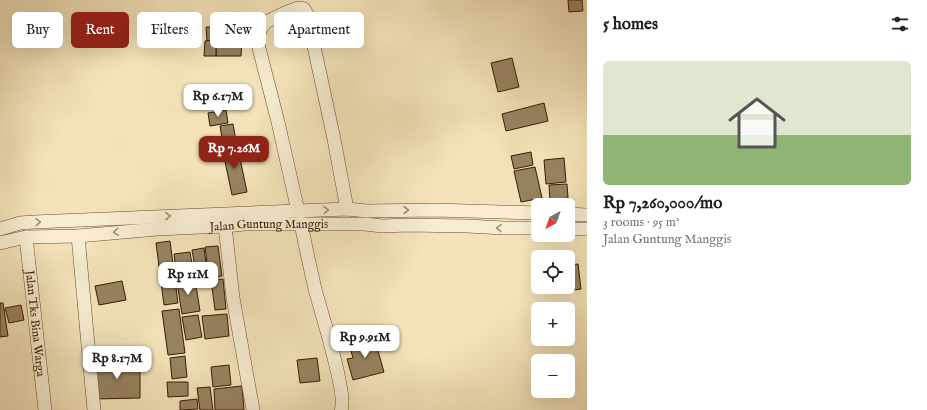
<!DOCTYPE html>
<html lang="en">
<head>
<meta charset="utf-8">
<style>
  body { margin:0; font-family:"IM FELL English",serif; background:#f6f6f6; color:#202124; height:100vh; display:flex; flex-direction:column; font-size:15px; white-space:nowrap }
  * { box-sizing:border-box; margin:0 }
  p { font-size:13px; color:#757577 }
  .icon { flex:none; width:22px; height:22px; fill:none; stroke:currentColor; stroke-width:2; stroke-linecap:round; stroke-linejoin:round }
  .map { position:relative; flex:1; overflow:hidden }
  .sheet { display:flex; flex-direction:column; background:#fff; width:340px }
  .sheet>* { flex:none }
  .banner { position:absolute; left:12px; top:12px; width:380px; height:36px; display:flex; gap:8px }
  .needle { width:26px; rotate:220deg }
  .buttons { position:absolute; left:531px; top:198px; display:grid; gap:8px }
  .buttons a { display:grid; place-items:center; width:44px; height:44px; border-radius:6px; background:#fff; box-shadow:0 4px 16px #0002; font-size:20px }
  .price { position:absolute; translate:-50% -34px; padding:0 9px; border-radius:8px; background:#fff; color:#222; font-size:13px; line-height:26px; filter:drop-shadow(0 1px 2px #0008) }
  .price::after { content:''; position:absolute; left:50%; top:24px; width:12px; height:9px; margin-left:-6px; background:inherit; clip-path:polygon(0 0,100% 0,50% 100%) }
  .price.selected { background:#8f2418; color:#fff }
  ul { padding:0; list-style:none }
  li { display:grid; align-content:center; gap:8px; height:212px; padding:0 16px }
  li span { display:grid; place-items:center; height:124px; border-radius:6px; color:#555 }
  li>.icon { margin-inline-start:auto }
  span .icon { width:72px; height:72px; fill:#fffc; stroke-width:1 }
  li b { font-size:17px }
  h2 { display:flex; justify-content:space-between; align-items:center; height:48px; padding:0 16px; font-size:17px }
  .chip { padding:0 14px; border-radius:6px; background:#fff; box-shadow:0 4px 16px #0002; font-size:14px; line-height:36px }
  .chip.selected { background:#8f2418; color:#fff }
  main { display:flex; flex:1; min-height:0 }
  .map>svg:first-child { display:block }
  .building { fill:#988361; stroke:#351c00 }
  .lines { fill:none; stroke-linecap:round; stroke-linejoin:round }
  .minor-casing { stroke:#654e2e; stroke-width:14 }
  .minor { stroke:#f8edd2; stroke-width:13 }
  .oneway { stroke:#a08f74 }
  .labels { text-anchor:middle; stroke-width:3; stroke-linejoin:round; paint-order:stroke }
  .street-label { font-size:12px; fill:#351c00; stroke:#f8edd2 }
</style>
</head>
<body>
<main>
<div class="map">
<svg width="587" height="410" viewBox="0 0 587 410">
  <rect width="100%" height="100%" fill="#f4e3ba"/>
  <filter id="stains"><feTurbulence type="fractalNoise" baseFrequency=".005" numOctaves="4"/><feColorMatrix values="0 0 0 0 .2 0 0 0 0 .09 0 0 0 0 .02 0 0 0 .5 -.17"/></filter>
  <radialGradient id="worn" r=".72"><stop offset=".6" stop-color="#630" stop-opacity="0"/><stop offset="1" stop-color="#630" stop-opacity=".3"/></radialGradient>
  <g class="building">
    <path d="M568 0H582L583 11 569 12Z"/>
    <path d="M222 14H243L242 28H222Z"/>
    <path d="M206 27 242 28V38L207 41Z"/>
    <path d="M242 38 241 56H216V40Z"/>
    <path d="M216 40V56H204L205 41Z"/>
    <path d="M512 58 519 87 498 92 491 63Z"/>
    <path d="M544 103 548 121 506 131 502 114Z"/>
    <path d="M226 110 228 123 210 126 208 113Z"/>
    <path d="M233 124 236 141 223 144 220 126Z"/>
    <path d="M237 144 247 192 232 195 222 147Z"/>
    <path d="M531 152 533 165 514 169 511 156Z"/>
    <path d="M564 158 566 182 546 184 544 160Z"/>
    <path d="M535 167 542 198 521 202 514 171Z"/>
    <path d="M567 184 568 198 550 200 549 185Z"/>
    <path d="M170 241 178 303 164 305 156 243Z"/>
    <path d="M218 246 222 276 209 278 205 247Z"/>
    <path d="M204 248 208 279 197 280 192 250Z"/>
    <path d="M190 252 194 277 177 279 174 254Z"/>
    <path d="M560 252V257H540L539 255Z"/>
    <path d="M578 264 581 289 567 291 566 287H568V265Z"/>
    <path d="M195 279 200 311 182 314 177 282Z"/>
    <path d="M223 279 226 309 215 310 211 280Z"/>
    <path d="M122 281 126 300 99 305 95 286Z"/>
    <path d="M543 287H564V291L544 293Z"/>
    <path d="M0 303H3L8 336 0 337Z"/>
    <path d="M21 305 24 320 9 323 5 308Z"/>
    <path d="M179 309 185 353 168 355 162 311Z"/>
    <path d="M227 314 229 336 205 339 202 316Z"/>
    <path d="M198 315 202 337 186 340 182 317Z"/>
    <path d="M374 337 384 372 353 380 347 359 353 358 349 344Z"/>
    <path d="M185 356 187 377 172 379 170 358Z"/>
    <path d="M317 358 320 381 300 383 297 360Z"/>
    <path d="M140 362V398L94 399 93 363Z"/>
    <path d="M229 365 231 385 213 387 211 367Z"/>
    <path d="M167 382H188V396L168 397Z"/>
    <path d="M242 386 244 410H215L214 389Z"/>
    <path d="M210 387 213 410H200L197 388Z"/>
    <path d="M197 399 198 409 180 410V401Z"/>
  </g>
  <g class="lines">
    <g class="minor-casing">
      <g id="minor">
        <path d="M298 211 278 122 259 48 258 37 261 28 266 22 287 12 298 8 304 9 307 14 334 139 347 209"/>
        <path d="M568 214 587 215"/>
        <path d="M301 223C305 245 310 267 315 289 320 309 348 395 341 410"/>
        <path d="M225 226 233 298 253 410"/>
        <path d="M0 229 20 223 34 222 347 209 367 211 435 210 538 213"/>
        <path d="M568 229H587"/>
        <path d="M78 236 94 410"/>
        <path id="s1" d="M26 237 45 410"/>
        <path id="s2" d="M0 243 26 237 78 236 157 229 225 226 245 224H364L383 226 408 225 467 226 504 228H538"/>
      </g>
    </g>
    <use href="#minor" class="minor"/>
  </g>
  <defs><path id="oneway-chevron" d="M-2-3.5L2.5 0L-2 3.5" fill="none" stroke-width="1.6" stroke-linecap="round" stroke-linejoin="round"/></defs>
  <g class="oneway">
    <use href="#oneway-chevron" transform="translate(326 210) rotate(-2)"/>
    <use href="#oneway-chevron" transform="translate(406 210)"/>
    <use href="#oneway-chevron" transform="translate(168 216) rotate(-2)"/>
    <use href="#oneway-chevron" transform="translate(38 222) rotate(-3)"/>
    <use href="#oneway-chevron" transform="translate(499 228) rotate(-177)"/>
    <use href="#oneway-chevron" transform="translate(116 232) rotate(175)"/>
  </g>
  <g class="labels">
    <g class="street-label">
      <text dy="4" stroke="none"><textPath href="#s2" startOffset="270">Jalan Guntung Manggis</textPath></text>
      <text dy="4" stroke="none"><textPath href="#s1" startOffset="87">Jalan Tks Bina Warga</textPath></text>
    </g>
  </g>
  <rect width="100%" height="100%" filter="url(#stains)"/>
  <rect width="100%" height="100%" fill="url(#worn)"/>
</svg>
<div class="buttons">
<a><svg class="needle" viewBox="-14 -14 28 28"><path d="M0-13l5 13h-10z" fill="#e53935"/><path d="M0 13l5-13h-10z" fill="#757577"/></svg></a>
<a><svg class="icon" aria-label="locate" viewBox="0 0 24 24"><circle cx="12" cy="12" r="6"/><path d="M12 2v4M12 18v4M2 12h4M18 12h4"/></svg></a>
<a>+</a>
<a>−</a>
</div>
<b class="price" style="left:218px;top:118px">Rp 6.17M</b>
<b class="price selected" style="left:234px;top:170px">Rp 7.26M</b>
<b class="price" style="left:188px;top:296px">Rp 11M</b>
<b class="price" style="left:365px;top:359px">Rp 9.91M</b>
<b class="price" style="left:117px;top:380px">Rp 8.17M</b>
<div class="banner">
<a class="chip">Buy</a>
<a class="chip selected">Rent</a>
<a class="chip">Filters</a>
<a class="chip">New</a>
<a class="chip">Apartment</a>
</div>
</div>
<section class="sheet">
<h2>5 homes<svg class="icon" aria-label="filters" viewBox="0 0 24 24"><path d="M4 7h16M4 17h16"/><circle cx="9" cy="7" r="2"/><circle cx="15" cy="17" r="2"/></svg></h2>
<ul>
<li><span style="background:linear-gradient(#dfe7d0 60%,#8fb573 0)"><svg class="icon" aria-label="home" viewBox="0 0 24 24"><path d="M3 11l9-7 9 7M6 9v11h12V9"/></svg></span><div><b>Rp 7,260,000/mo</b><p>3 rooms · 95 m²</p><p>Jalan Guntung Manggis</p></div></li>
</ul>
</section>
</main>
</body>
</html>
